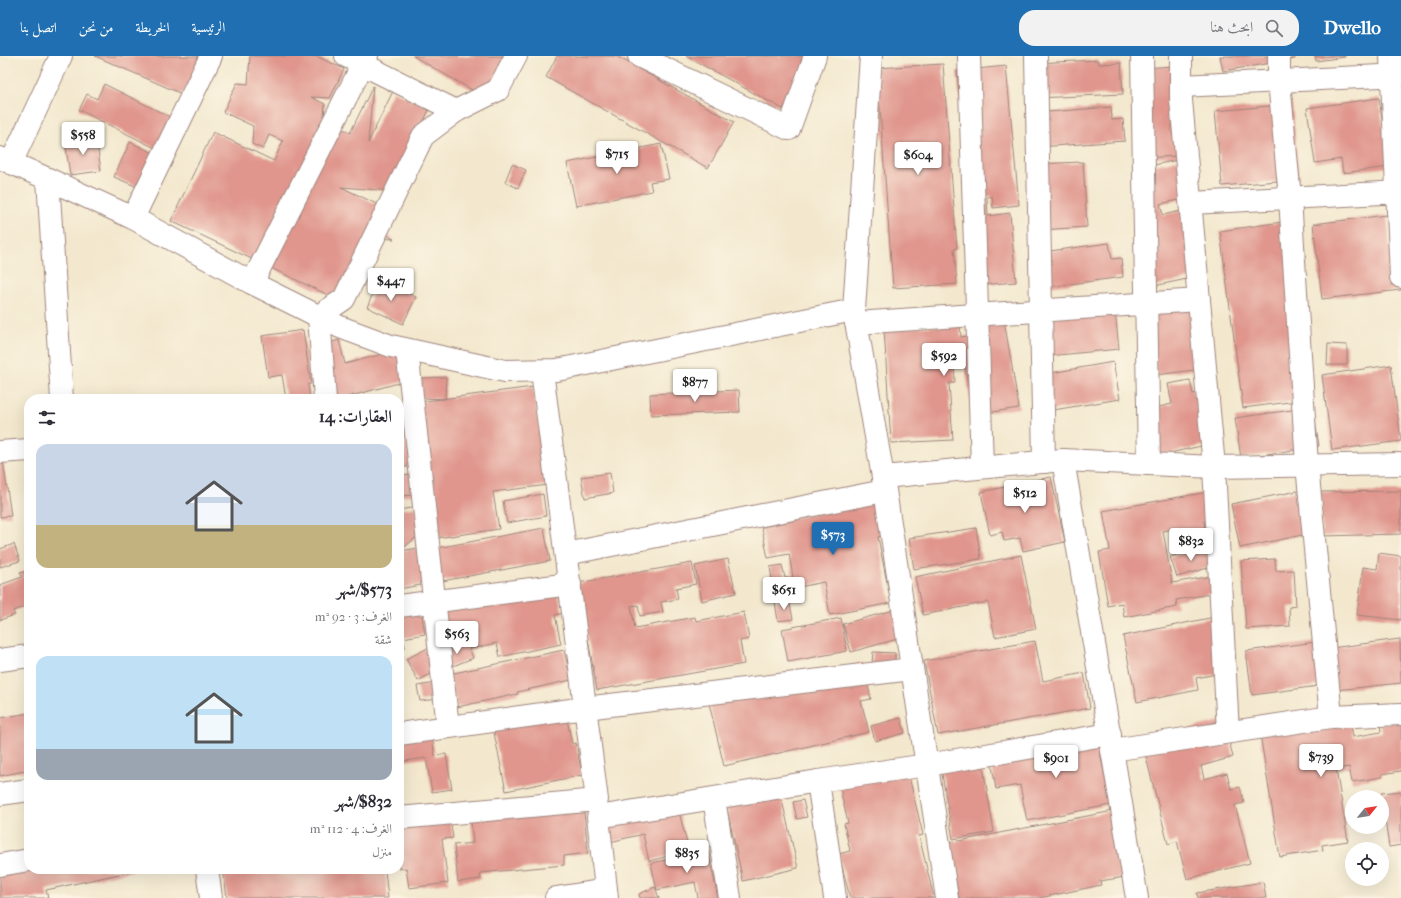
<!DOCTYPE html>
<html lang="ar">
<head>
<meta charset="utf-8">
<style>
  body { margin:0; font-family:"IM FELL French Canon",Amiri,serif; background:#f2f2f3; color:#2b2b33; direction:rtl; height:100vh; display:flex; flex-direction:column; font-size:15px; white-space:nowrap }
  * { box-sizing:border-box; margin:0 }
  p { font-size:13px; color:#7c7c81 }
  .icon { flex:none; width:22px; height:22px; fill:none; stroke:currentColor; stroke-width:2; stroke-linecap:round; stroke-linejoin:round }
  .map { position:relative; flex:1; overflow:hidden; direction:ltr }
  .drawer { position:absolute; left:24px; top:338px; width:380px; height:480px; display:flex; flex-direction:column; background:#fff; border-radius:16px; box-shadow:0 4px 16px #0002; direction:rtl }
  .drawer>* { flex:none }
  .needle { width:26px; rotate:60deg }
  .controls { position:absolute; left:1345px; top:734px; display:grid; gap:8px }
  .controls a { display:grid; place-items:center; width:44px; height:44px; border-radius:50%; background:#fff; box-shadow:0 4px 16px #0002; font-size:20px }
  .price { position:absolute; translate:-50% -34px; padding:0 9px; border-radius:4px; background:#fff; color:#222; font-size:13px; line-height:26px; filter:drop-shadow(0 1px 2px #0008) }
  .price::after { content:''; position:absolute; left:50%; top:24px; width:12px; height:9px; margin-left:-6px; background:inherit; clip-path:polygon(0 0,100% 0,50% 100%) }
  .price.current { background:#1f6fb2; color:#fff }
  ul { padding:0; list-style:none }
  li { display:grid; align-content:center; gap:8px; height:212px; padding:0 12px }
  li span { display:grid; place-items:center; height:124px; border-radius:12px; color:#555 }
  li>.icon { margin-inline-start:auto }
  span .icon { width:72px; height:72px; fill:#fffc; stroke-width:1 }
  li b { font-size:17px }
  h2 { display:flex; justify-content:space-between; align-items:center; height:48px; padding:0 12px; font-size:17px }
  header { display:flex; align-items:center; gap:24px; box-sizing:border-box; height:56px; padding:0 20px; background:#1f6fb2; color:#fff }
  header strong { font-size:19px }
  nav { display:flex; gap:22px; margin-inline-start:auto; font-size:14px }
  .search { width:280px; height:36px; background:#f2f2f3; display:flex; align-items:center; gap:10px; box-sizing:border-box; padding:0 14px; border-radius:16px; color:#7c7c81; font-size:15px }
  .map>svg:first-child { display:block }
  .building { fill:#e0968d }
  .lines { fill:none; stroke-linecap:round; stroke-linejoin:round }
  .minor-casing { stroke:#9e847c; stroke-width:24 }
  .minor { stroke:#fff; stroke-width:22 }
</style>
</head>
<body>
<header>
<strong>Dwello</strong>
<div class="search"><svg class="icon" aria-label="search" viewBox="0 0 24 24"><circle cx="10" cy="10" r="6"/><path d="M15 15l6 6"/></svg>ابحث هنا</div>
<nav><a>الرئيسية</a><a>الخريطة</a><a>من نحن</a><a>اتصل بنا</a></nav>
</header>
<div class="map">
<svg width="1401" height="842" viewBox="0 0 1401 842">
  <rect width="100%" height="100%" fill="#fcf5e5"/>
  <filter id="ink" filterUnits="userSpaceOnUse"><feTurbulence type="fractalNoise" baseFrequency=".025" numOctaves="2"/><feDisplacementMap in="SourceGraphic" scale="8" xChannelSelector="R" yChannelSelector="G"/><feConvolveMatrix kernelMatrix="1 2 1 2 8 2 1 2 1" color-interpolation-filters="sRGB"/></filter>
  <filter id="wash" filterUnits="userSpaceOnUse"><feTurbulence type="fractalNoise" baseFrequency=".012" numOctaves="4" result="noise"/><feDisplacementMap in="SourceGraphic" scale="16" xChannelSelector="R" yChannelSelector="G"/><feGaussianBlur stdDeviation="0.9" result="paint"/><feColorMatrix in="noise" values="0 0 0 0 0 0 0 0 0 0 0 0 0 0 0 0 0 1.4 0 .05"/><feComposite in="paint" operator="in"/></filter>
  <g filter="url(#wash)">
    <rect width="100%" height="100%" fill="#f3e8ce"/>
    <g id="blocks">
      <g class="building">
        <path d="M95 0H209L182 38Z"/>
        <path d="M250 0H316L344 13 330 42 311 41 325 48 323 73 346 74 350 77 373 30 368 87 393 35 430 52 391 135 341 131 385 152 374 173 394 183 374 182 343 246 171 165 213 76 274 105 283 85 269 79 263 93 252 88 253 70 223 56 237 27 248 28Z"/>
        <path d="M413 0H510L486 42Z"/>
        <path d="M557 0H616L734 66 708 112 546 21Z"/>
        <path d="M686 0H812L783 53Z"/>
        <path d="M1220 0H1295V3L1223 15Z"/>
        <path d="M1315 0H1345V1L1316 5Z"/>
        <path d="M1098 4 1099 8 1121 7 1123 38 1036 42 1034 7Z"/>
        <path d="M943 8 957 193H954L957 228 893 232 877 12Z"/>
        <path d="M1006 10 1019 149 993 152 992 140 987 141 988 160 1010 157 1016 226 980 229 971 167 957 15Z"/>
        <path d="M1174 10 1180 100 1142 102 1143 12Z"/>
        <path d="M104 28 174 63 159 94 79 54 87 38 97 43Z"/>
        <path d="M1379 42 1389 111 1343 117 1341 103 1315 107 1307 52Z"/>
        <path d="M1292 48 1299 123 1222 130 1215 55Z"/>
        <path d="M1111 51 1112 64 1123 63 1125 85 1038 91 1035 57Z"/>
        <path d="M96 81 101 115 70 119 65 85Z"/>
        <path d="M130 86 156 98 142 133 114 121Z"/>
        <path d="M661 88 669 123 650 126 652 135 576 150 567 107Z"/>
        <path d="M1177 104 1194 141 1160 148 1163 159 1181 155 1201 220 1149 231 1136 113Z"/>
        <path d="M1083 106 1087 171 1040 174 1036 108Z"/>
        <path d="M512 108 526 114 518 132 505 126Z"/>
        <path d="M1387 159 1390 190 1401 210V234L1322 243 1313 168Z"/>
        <path d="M1289 165 1313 343 1243 352 1220 175Z"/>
        <path d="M1109 187 1112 203 1121 202 1123 221 1040 232 1035 197Z"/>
        <path d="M379 224 416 241 403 268 367 251Z"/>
        <path d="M1193 250 1201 313 1157 319 1148 256Z"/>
        <path d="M1115 255 1119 293 1038 301 1033 264Z"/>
        <path d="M1004 264 1019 352 973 359 961 287 963 307H954L955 327H949L953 384 891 387 884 273 960 269 961 281 978 278 976 268Z"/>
        <path d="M303 274 311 328H308L310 343H286L282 319 268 321 262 280Z"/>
        <path d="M339 284 345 308 405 292 413 323 340 343H328L314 291Z"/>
        <path d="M1328 288 1347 289V309H1327Z"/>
        <path d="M1113 306 1120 343 1041 356 1034 320Z"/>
        <path d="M1391 309 1401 385 1332 394 1322 319Z"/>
        <path d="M446 321 445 343 421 342V322Z"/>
        <path d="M1190 324 1193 338 1200 336 1206 389 1160 399 1150 353 1172 348 1168 328Z"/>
        <path d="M533 331 548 429 493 436 499 473 430 483 411 347Z"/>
        <path d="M739 334 740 356 651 359 650 338Z"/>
        <path d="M399 347H403L412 410 399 412Z"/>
        <path d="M1313 351 1319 390 1241 402 1235 362Z"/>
        <path d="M0 404H3L11 460 0 461Z"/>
        <path d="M610 417 613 437 585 442 581 421Z"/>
        <path d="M412 418 414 439 399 440V419Z"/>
        <path d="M1051 421 1065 486 1023 495 1020 482 1004 485 1002 476 990 479 981 436Z"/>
        <path d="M1308 433 1317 476 1240 492 1231 448Z"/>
        <path d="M1401 435V478L1322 480 1321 436Z"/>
        <path d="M1207 436 1212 463 1204 465 1207 485 1177 490 1174 473 1163 475 1172 527 1212 520 1215 537 1176 544 1177 551 1124 561 1122 547 1108 550 1099 496 1110 494 1103 455Z"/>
        <path d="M543 438 546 460 507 467 503 445Z"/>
        <path d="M880 446 887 479 878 481 891 547 830 559 824 526 774 536 770 511 782 509 785 522 793 521 789 498 768 502 761 468Z"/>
        <path d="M416 451 421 477 400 495 437 489V492L544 472 550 505 399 533V454Z"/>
        <path d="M976 472 981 503 914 513 909 482Z"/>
        <path d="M14 488 20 505 0 511V493Z"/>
        <path d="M1205 490 1211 511 1177 521 1170 501Z"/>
        <path d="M1379 497 1401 500V564L1357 559 1363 511 1377 513Z"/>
        <path d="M1021 499 1036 573 995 581 988 546 923 559 915 521Z"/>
        <path d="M728 503 736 537 702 545 695 510Z"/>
        <path d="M1275 503 1276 515 1294 514 1296 550 1289 551 1290 570 1246 573 1241 505Z"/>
        <path d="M692 507 696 528 676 532 678 543 661 546 663 556 640 560 638 549 631 550 635 572 695 561 696 565 744 556 749 583 740 585 744 608 597 634 578 527Z"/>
        <path d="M29 514V549L13 555 15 559 0 564V529L22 521 20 517Z"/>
        <path d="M554 522 563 557 555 559 561 588 500 601 497 587 471 593 466 573 445 577 438 548Z"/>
        <path d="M789 544 793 563 778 565 775 546Z"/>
        <path d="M399 548 434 558 422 560 425 578 403 582 405 591 399 592Z"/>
        <path d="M894 554 901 582 851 596 843 568Z"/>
        <path d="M1224 559 1222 617 1196 622 1198 634 1137 646 1123 580Z"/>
        <path d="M841 562 847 595 788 606 782 573Z"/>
        <path d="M1400 583 1401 627 1336 634 1331 592Z"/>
        <path d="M1035 585 1043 625 1084 617 1090 652 938 679 924 605Z"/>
        <path d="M467 586 473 602 448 612 442 595Z"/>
        <path d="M1316 586 1333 628 1252 639 1246 595Z"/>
        <path d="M428 592 439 613 418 625 406 603Z"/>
        <path d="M564 594 571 624 517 636 518 638 457 651 449 618Z"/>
        <path d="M873 596 895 597V608H872Z"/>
        <path d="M863 607 871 643 861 645 869 676 724 710 708 643Z"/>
        <path d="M436 627 438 643 420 645 417 630Z"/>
        <path d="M565 653 572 688 576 687 582 719 506 735 492 667Z"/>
        <path d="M29 657V714L0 720V662Z"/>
        <path d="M901 662 905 677 875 685 871 670Z"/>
        <path d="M1224 664 1233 701 1201 710 1204 723 1227 717 1231 733 1240 731 1244 747 1235 749 1250 807 1187 823 1177 785 1168 788 1142 685Z"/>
        <path d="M1350 664 1353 681 1381 676 1380 668 1401 664V715L1382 718V721L1352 726 1349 711 1336 713 1348 785 1322 789 1323 794 1280 801 1260 678Z"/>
        <path d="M431 674 435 700 446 698 452 733 432 736 426 702 399 706V679Z"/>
        <path d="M1098 684 1110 749 1027 765 1020 729 996 733 991 704Z"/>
        <path d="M982 705 994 776 953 783 941 712Z"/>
        <path d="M907 712 923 779 919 780 934 842H850L839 798 850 795 844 768 848 767 839 728Z"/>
        <path d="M779 732 798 812 743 825 725 744Z"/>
        <path d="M1401 735V789L1389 791 1381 737Z"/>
        <path d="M676 744 689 795 649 805 643 778 610 786 604 762Z"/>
        <path d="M803 744 807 761 797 763 793 746Z"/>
        <path d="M583 745 588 797 564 800V809L480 817 481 823 458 826 454 789 473 787 470 757Z"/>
        <path d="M449 755 453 782 442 783 448 827 409 832 406 812 399 813V762Z"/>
        <path d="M1113 755 1125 821 1100 825 1101 829 1040 842H959L948 787Z"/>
        <path d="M708 795 718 842H698L695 826 657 834 651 807Z"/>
        <path d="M0 807 29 813 137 814 46 834 48 842H0Z"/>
        <path d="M223 813H390L385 815 388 842H227Z"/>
        <path d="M1263 826 1266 842H1198L1197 837Z"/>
        <path d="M655 831 659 842H640L639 838Z"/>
      </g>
    </g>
  </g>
  <g filter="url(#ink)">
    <use href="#blocks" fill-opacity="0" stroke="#9e847c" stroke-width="1"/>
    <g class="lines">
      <g class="minor-casing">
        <g id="minor">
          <path d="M346 0 456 55"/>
          <path d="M639 0 789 73 815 0"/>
          <path d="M871 0 854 254 883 421 947 842"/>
          <path d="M969 0 982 411"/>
          <path d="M1036 0 1044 406"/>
          <path d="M1142 0 1149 408"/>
          <path d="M1181 0V44L1214 411 1228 676"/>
          <path d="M1279 0V25L1290 142 1307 409 1331 661"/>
          <path d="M1391 0 1401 221"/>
          <path d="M1181 30 1401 19"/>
          <path d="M0 102 48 123 133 162 252 227 340 271 391 290 505 315 557 314 854 254"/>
          <path d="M11 107 61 0"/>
          <path d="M48 123 62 343"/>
          <path d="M1191 147 1401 136"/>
          <path d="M133 162 211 0"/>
          <path d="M252 227 367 0"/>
          <path d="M856 267 1199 244"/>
          <path d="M407 294 448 671"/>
          <path d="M325 343 319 260 344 243 423 80 456 55 498 34 516 0"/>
          <path d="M0 396 29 394"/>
          <path d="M1063 404 1137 842"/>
          <path d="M883 421 1063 404 1214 411 1401 408"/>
          <path d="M566 498 884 435"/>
          <path d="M399 550 570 528"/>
          <path d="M0 604 29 600"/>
          <path d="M399 678 585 652 912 613"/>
          <path d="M1112 694 1331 661 1401 658"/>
          <path d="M0 738 29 734"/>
          <path d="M714 743 730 842"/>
          <path d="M399 762 597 744 542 315"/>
          <path d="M0 809 29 804"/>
          <path d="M207 813 211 842"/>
          <path d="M556 842 606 834"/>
          <path d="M607 842 598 761 818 725"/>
          <path d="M835 842 818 725 927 709 1110 678"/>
        </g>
      </g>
      <use href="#minor" class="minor"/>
    </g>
  </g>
</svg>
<div class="controls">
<a><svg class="needle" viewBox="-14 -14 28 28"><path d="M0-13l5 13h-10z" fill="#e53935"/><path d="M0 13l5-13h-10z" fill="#7c7c81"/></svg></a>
<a><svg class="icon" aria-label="locate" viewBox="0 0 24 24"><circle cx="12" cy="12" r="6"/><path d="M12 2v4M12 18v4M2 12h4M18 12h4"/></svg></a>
</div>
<b class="price" style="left:83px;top:100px">$558</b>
<b class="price" style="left:617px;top:119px">$715</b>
<b class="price" style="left:918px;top:120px">$604</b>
<b class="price" style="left:391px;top:246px">$447</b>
<b class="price" style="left:944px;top:321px">$592</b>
<b class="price" style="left:695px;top:347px">$877</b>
<b class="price" style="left:1025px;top:458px">$512</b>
<b class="price current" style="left:833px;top:500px">$573</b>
<b class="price" style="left:1191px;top:506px">$832</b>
<b class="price" style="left:784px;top:555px">$651</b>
<b class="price" style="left:457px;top:599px">$563</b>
<b class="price" style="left:1321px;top:722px">$739</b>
<b class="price" style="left:1056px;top:723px">$901</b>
<b class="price" style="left:687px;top:818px">$835</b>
<section class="drawer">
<h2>العقارات: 14<svg class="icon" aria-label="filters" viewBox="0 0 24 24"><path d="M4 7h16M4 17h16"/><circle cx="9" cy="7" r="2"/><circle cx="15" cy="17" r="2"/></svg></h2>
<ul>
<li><span style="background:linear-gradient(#c9d6e8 65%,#c2b280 0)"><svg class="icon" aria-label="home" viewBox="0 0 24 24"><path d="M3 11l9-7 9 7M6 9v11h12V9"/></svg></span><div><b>$573/شهر</b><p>الغرف: 3 · 92 m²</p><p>شقة</p></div></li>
<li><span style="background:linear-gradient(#bfe0f5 75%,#9aa5b1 0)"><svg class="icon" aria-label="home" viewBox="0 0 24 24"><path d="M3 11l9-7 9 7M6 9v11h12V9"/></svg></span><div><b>$832/شهر</b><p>الغرف: 4 · 112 m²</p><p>منزل</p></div></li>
</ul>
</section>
</div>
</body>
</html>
